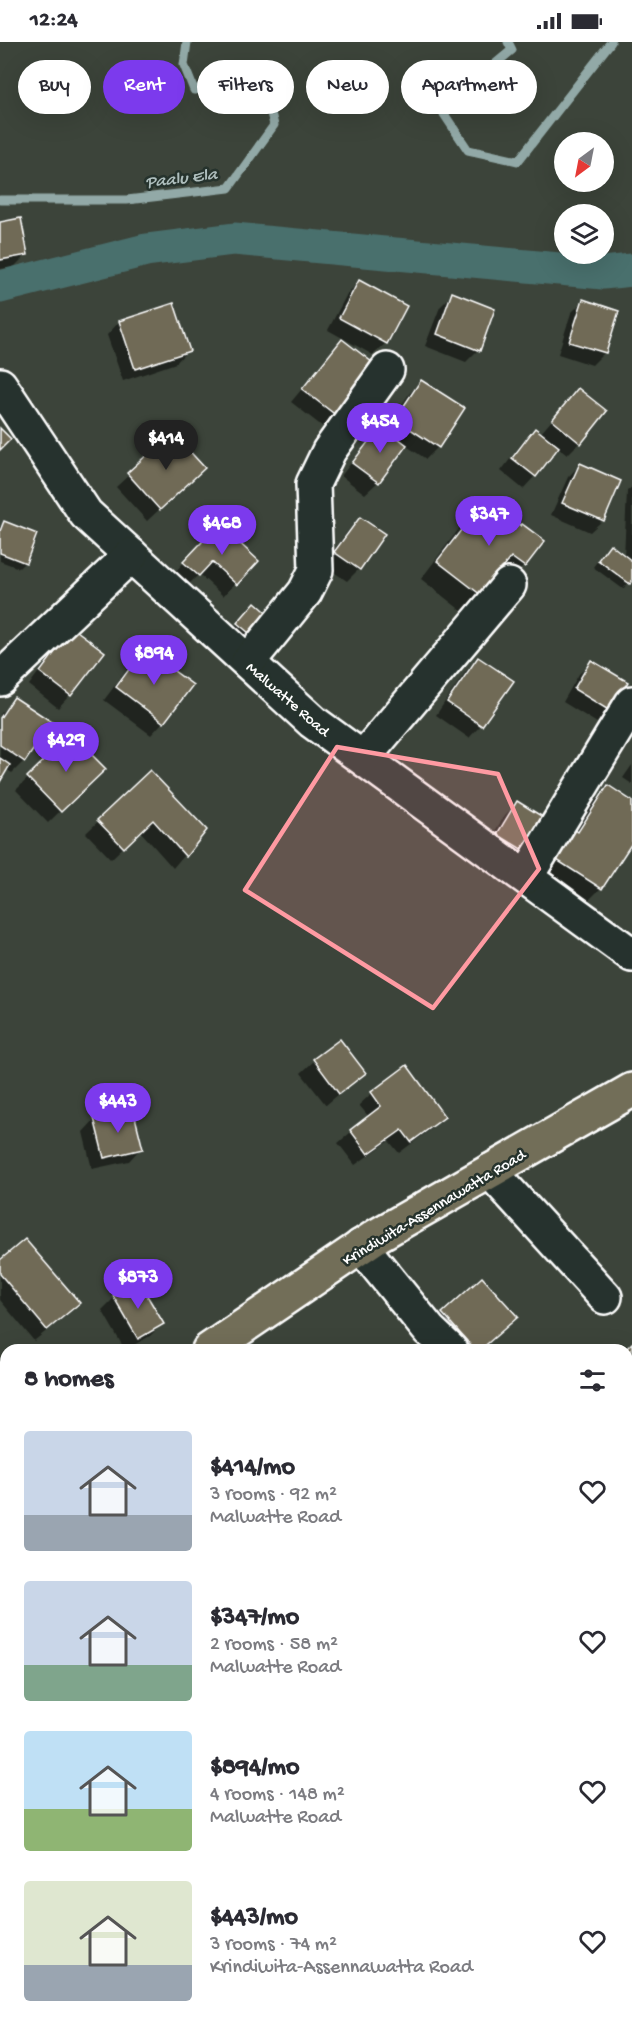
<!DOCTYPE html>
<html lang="en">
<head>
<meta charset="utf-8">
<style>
  body { margin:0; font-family:"Gochi Hand",sans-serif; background:#f7f7f7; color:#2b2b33; height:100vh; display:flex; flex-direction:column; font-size:22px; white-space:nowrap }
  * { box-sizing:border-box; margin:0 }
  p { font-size:20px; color:#7c7c81 }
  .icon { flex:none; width:33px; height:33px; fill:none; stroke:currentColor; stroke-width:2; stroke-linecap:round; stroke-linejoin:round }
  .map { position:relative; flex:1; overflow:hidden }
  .sheet { position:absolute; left:0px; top:1302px; width:633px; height:684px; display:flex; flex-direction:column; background:#fff; border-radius:18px 18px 0 0; box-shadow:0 6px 24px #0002 }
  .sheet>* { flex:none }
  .top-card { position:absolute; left:18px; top:18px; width:597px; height:54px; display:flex; gap:12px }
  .needle { width:39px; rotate:212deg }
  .tools { position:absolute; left:554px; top:90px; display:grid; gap:12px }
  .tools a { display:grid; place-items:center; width:60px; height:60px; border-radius:50%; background:#fff; box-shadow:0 6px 24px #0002; font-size:30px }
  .price { position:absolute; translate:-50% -51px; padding:0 14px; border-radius:21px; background:#7c3aed; color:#fff; font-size:20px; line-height:39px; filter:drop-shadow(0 2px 3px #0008) }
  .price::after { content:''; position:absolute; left:50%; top:36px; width:18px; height:14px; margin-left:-9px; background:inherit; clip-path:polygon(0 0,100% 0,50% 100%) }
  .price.current { background:#222; color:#fff }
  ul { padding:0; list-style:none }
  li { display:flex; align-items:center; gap:18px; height:150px; padding:0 24px }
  li span { display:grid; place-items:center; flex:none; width:168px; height:120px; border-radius:6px; color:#555 }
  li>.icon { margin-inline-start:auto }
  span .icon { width:72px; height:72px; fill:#fffc; stroke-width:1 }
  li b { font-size:26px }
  h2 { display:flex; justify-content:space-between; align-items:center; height:72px; padding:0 24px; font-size:26px }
  .pill { padding:0 21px; border-radius:27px; background:#fff; box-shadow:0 6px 24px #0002; font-size:21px; line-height:54px }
  .pill.current { background:#7c3aed; color:#fff }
  .status { display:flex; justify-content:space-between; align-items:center; height:42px; padding:0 30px; background:#fff; direction:ltr }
  .status svg { height:16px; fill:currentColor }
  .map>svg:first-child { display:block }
  .shadow { fill:#0007 }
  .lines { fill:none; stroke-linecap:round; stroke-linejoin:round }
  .stream { stroke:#92a9a7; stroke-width:9 }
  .canal { stroke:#4a6f6d; stroke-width:33 }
  .building { fill:#6f6a57; stroke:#fff; stroke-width:1.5 }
  .minor-casing { stroke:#fff; stroke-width:38 }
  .major-casing { stroke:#fff; stroke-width:38 }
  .minor { stroke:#26332d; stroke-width:33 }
  .major { stroke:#726e59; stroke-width:33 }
  .marked { fill:#ff9aa2; fill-opacity:0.2; stroke:#ff9aa2; stroke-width:4.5; stroke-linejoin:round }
  .labels { text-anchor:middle; stroke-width:5; stroke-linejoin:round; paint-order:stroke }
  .street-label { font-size:16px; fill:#fff; stroke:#26332d }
  .water-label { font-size:18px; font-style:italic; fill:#aebebd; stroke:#26332d }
</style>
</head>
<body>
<div class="status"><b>12:24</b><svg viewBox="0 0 49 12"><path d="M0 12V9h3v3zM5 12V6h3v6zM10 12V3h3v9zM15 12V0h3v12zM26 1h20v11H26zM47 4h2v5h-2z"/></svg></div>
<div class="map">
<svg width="632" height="1986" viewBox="0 0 632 1986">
  <rect width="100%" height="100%" fill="#3c443a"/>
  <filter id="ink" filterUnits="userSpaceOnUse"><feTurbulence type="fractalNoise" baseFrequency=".0167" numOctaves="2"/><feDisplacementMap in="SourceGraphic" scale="12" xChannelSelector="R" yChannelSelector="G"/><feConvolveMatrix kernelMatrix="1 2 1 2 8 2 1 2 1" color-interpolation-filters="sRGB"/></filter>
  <g filter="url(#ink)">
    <g class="shadow">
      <path d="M0 181 27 212 14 225 0 227Z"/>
      <path d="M359 240 386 301 373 313 328 288 347 252Z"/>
      <path d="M453 252 478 308 466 320 425 304 440 265Z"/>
      <path d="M583 259 617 270 604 311 592 323 558 312 571 271Z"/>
      <path d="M173 262 188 308 176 321 123 339 107 293 119 280Z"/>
      <path d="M342 299 336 373 323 385 291 360Z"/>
      <path d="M421 340 438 405 426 417 405 403 378 440 365 452 341 434 369 398 381 385 385 388 409 352Z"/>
      <path d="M578 348 579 401 567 413 557 405 535 434 523 447 501 429 523 400 535 388 540 392Z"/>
      <path d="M172 393 191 438 147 479 116 445Z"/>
      <path d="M580 423 603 478 590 490 551 473 568 435Z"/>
      <path d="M632 445V518L627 517 632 521V537L623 547 593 525 604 510 624 515 627 449Z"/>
      <path d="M486 458 524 524 506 541 480 552 463 570 421 537 468 475Z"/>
      <path d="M360 477 359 527 347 539 323 523 348 489Z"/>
      <path d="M4 481 25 520 19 526 0 519V485Z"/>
      <path d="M207 496 257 519 223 554 199 532 186 545 172 533Z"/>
      <path d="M249 568 270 575 248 601 232 587Z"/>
      <path d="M61 600 103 610 70 653 58 666 29 643Z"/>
      <path d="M144 609 163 680 151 693 104 658 132 621Z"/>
      <path d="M478 616 511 640 481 683 469 696 436 673 466 629Z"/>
      <path d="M592 620 609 668 597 681 563 660 579 632Z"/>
      <path d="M15 657 24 719 12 731 6 727 0 737V672Z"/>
      <path d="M71 694 103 727 48 781 16 748Z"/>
      <path d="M632 723V742L623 736Z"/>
      <path d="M150 730 205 788 173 826 140 789 111 817 86 791Z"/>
      <path d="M609 745 632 761V799L601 846 584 863 533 830 574 789 591 763Z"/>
      <path d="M517 761 549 780 518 824 485 805 505 773Z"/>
      <path d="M339 999 364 1031 326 1063 301 1031 314 1019Z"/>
      <path d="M407 1025 443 1075 431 1087 399 1111 389 1099 355 1123 338 1101 369 1075 359 1063 372 1051Z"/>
      <path d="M95 1077 141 1106 129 1119 92 1127 83 1090Z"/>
      <path d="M0 1220 66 1273 34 1299 0 1258Z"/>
      <path d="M139 1242 162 1282 150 1294 125 1308 102 1268 114 1256Z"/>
      <path d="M443 1272 479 1308H452L431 1284Z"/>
      <path d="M632 1303V1405L627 1409V1308Z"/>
      <path d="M6 1614V1700L0 1692V1619Z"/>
      <path d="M6 1800V1841L0 1844V1802Z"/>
      <path d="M632 1839V1886L627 1888V1841Z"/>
      <path d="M6 1852V1921L0 1923V1854Z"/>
    </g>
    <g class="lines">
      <g class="stream">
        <path d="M508 0 512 8 471 42 444 72 468 108 518 119 611 0"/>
        <path d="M0 158H127L229 146 274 83 262 35 194 48 184 23 187 0"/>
      </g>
      <path class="canal" d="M0 245 146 208 234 197 603 231 632 228"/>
    </g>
    <g class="building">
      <path d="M21 176 28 213 0 218V180Z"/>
      <path d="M359 238 407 264 387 302 339 276Z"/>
      <path d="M452 250 495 267 480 309 437 292Z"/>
      <path d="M583 257 619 269 606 311 569 300Z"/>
      <path d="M174 261 190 309 135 327 119 279Z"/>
      <path d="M342 297 377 324 337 374 302 347Z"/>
      <path d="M421 338 465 366 439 406 395 377Z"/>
      <path d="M578 346 607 369 581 402 552 378Z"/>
      <path d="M381 383 407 403 379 441 352 421Z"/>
      <path d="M0 386 11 397 0 408Z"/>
      <path d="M535 386 559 405 536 435 512 416Z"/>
      <path d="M172 390 205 426 160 468 127 431Z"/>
      <path d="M580 421 621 439 604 479 562 461Z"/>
      <path d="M486 456 521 484 522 482 545 499 525 525 511 515 481 553 437 519Z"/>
      <path d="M360 475 385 492 360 528 334 510Z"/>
      <path d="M4 479 37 492 26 521 0 511V489Z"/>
      <path d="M219 482 259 519 237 543 212 520 199 534 183 520Z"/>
      <path d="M610 502 632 519V540L630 542 598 518Z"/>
      <path d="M255 560 272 575 255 596 237 581Z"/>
      <path d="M73 586 105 610 71 654 40 630Z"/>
      <path d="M144 607 193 643 164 681 116 645Z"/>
      <path d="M478 615 514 639 482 684 447 660Z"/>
      <path d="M591 618 628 640 610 669 574 647Z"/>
      <path d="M14 655 52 680 25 720 0 703V676Z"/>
      <path d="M71 692 106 727 61 770 27 735Z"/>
      <path d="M0 716 10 723 0 740Z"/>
      <path d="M150 728 207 788 186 815 153 778 124 806 97 778Z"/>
      <path d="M608 743 632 759V801L602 847 549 813 569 783 578 790Z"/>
      <path d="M517 759 551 780 531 813 497 792Z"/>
      <path d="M340 997 366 1031 339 1052 313 1017Z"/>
      <path d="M407 1023 445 1075 411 1100 402 1088 368 1112 350 1088 381 1064 371 1050Z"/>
      <path d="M133 1067 143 1107 104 1116 94 1076Z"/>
      <path d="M25 1197 80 1261 47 1288 0 1232V1218Z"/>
      <path d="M482 1235 518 1275 480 1308H475L442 1271Z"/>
      <path d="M139 1240 164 1282 138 1297 113 1254Z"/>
      <path d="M632 1301V1324L627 1319V1308H625Z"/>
      <path d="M632 1340V1405L627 1399V1344Z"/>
      <path d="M6 1612V1673L0 1665V1617Z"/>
      <path d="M0 1721 6 1727V1746L0 1752Z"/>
      <path d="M6 1798V1835L0 1837V1800Z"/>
      <path d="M632 1837V1879L627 1881V1839Z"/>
      <path d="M6 1850V1914L2 1916 0 1910V1852Z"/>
      <path d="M334 1980H348L351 1986H327L326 1983Z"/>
    </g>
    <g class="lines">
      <g class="minor-casing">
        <g id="minor">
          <path d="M0 343 86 472 313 680 632 913"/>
          <path d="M248 620 305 550 316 528 313 442 329 409 387 328"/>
          <path d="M0 637 131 513"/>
          <path d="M363 716 509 543"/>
          <path d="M526 835 632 661"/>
          <path d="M490 1129 605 1255"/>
          <path d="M361 1204 429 1288 450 1308"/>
          <path d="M0 1501 6 1505"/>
          <path d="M270 1980 272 1986"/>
          <path d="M620 1980 632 1983"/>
        </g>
      </g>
      <g class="major-casing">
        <g id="major">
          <path d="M209 1308 378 1193 632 1048"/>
          <path d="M0 1533 6 1525"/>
        </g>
      </g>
      <use href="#minor" class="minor"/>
      <use href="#major" class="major"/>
    </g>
  </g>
  <path class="marked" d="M337 705 498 732 539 827 433 966 245 848Z"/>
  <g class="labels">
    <g class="street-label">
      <text transform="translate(289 656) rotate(41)" y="6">Malwatte Road</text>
      <text transform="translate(433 1164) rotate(-31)" y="6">Krindiwita-Assennawatta Road</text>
    </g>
    <g class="water-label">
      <text transform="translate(181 135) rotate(-7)" y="6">Paalu Ela</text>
    </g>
  </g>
</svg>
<div class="tools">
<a><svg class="needle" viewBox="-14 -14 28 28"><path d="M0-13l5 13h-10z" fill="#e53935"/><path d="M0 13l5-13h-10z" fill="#7c7c81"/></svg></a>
<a><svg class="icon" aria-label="layers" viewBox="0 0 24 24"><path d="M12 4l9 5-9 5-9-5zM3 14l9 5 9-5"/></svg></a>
</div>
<b class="price" style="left:380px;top:412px">$454</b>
<b class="price current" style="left:166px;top:429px">$414</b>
<b class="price" style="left:489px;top:505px">$347</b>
<b class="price" style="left:222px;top:514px">$468</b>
<b class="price" style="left:154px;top:644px">$894</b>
<b class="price" style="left:66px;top:731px">$429</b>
<b class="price" style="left:118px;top:1092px">$443</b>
<b class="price" style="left:138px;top:1268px">$873</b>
<div class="top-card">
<a class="pill">Buy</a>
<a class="pill current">Rent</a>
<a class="pill">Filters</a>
<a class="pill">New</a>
<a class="pill">Apartment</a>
</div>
<section class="sheet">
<h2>8 homes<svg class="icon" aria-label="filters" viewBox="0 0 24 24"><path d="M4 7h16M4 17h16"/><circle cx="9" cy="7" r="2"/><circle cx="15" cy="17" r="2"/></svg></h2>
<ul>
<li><span style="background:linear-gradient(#c9d6e8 70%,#9aa5b1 0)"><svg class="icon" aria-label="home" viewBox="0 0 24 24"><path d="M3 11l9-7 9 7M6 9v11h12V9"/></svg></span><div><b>$414/mo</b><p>3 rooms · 92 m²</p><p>Malwatte Road</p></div><svg class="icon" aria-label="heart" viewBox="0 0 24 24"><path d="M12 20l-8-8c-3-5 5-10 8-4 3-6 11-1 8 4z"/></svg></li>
<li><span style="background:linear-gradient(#c9d6e8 70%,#7fa58c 0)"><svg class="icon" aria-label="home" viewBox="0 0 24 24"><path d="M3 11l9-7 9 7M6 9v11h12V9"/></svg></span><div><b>$347/mo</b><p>2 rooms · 58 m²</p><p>Malwatte Road</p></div><svg class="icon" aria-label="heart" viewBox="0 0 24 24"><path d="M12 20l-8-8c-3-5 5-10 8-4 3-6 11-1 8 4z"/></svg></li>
<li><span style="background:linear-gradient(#bfe0f5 65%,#8fb573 0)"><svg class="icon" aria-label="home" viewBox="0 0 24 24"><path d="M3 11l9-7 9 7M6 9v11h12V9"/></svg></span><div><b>$894/mo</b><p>4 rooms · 148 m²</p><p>Malwatte Road</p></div><svg class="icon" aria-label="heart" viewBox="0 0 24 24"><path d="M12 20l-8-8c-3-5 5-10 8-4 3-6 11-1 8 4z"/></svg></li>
<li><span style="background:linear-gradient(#dfe7d0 70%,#9aa5b1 0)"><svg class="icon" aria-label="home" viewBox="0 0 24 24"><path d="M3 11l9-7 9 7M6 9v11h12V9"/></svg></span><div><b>$443/mo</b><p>3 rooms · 74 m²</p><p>Krindiwita-Assennawatta Road</p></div><svg class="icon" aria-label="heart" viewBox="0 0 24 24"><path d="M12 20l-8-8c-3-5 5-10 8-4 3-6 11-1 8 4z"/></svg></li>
</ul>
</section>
</div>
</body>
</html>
